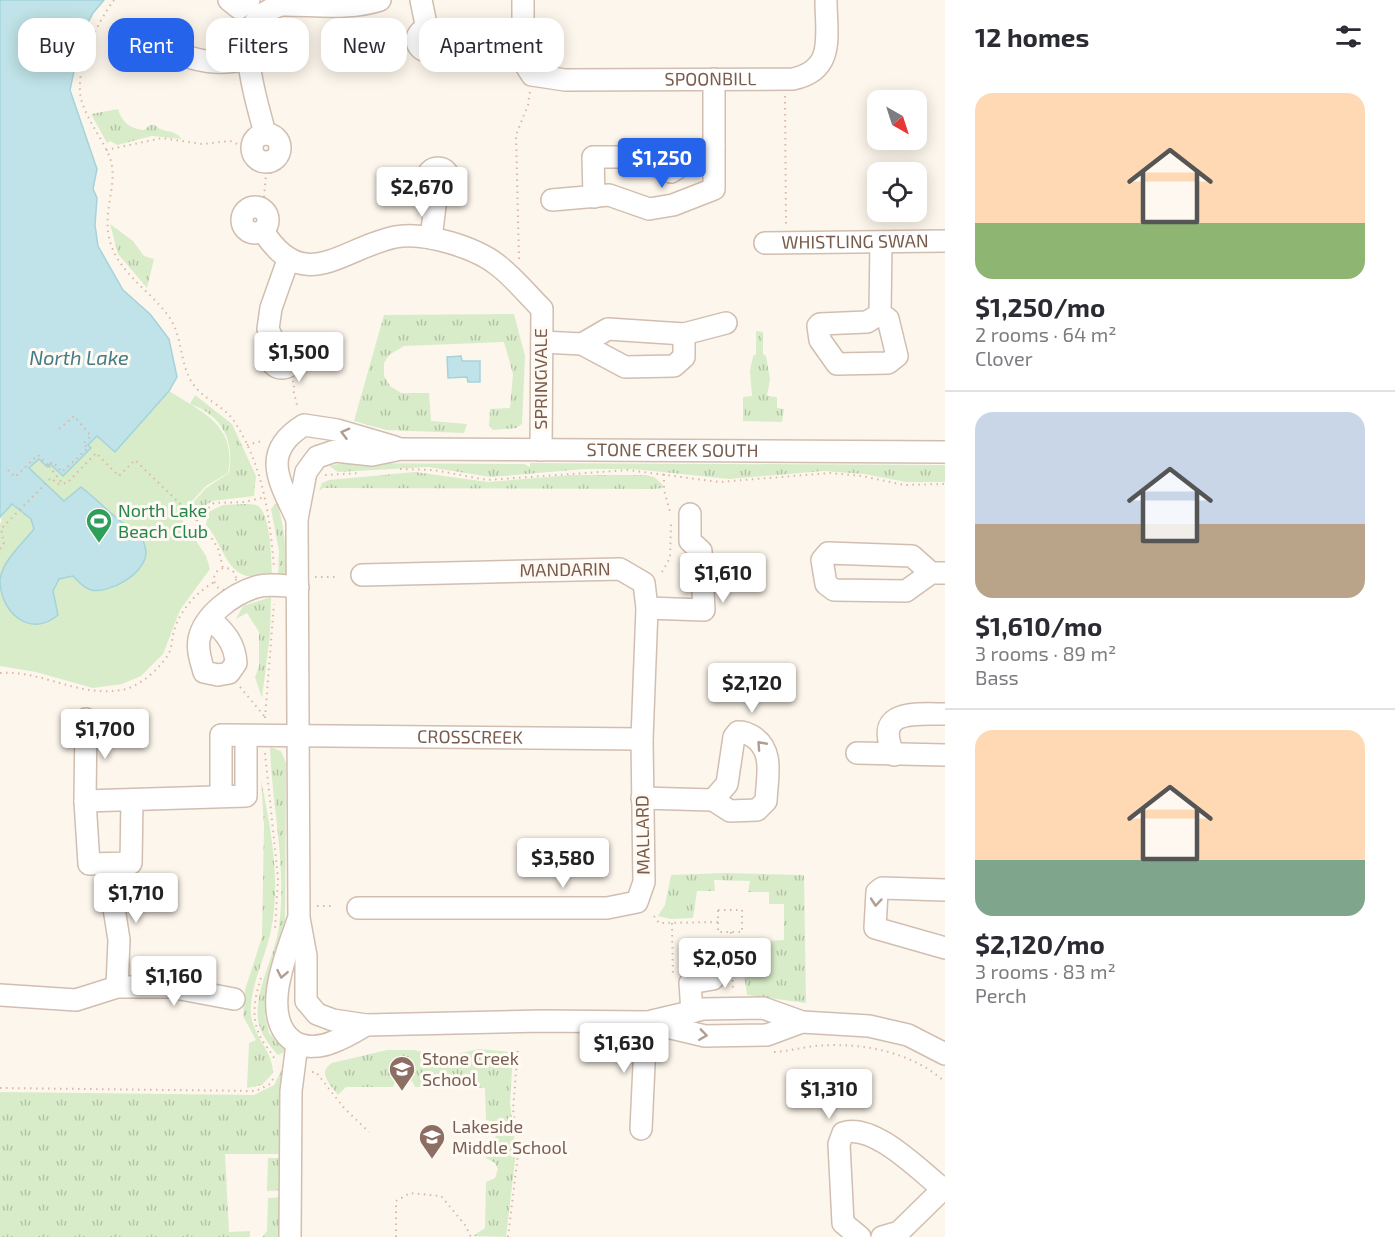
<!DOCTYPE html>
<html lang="en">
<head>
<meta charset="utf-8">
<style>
  body { margin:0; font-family:"Exo 2",sans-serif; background:#f7f7f7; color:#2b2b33; height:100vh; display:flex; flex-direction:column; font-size:22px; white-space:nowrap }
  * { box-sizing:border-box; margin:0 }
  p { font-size:20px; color:#7c7c81 }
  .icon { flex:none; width:33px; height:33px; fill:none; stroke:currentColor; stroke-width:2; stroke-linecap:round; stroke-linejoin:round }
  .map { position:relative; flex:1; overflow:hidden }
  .drawer { display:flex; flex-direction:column; background:#fff; width:450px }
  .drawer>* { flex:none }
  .hud { position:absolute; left:18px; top:18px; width:570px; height:54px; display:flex; gap:12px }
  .needle { width:39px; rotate:141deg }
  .controls { position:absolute; left:867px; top:90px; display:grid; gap:12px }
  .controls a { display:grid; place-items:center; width:60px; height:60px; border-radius:12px; background:#fff; box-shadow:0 3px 15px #0003; font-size:30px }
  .price { position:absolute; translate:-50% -51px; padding:0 14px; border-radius:6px; background:#fff; color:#222; font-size:20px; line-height:39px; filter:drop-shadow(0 2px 3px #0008) }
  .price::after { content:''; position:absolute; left:50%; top:36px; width:18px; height:14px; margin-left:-9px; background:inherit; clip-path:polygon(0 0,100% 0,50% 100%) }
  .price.active { background:#2563eb; color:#fff }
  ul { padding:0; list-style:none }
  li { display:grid; align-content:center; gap:12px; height:318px; padding:0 30px }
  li+li { border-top:2px solid #e1e1e2 }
  li span { display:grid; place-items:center; height:186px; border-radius:18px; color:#555 }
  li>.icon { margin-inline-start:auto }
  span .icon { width:108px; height:108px; fill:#fffc; stroke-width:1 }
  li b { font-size:26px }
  h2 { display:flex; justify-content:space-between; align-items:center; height:72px; padding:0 30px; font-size:26px }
  .chip { padding:0 21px; border-radius:18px; background:#fff; box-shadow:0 3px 15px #0003; font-size:21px; line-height:54px }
  .chip.active { background:#2563eb; color:#fff }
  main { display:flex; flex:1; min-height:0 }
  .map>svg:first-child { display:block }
  .grass { fill:url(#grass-tufts) }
  .pitch { fill:#d8ecc9 }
  .water { fill:#bfe3e8; stroke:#a5d3da; stroke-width:1.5 }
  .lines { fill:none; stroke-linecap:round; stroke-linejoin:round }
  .minor-casing { stroke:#d1beb0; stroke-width:24 }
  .path { stroke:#d9b8a5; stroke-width:2; stroke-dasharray:1.5 4.5; stroke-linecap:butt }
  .minor { stroke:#fff; stroke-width:21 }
  .oneway { stroke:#af9d94 }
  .labels { text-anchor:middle; stroke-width:6; stroke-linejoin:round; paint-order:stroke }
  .street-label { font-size:18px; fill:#7a5c4d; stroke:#fffaf3 }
  .leisure-label { font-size:18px; fill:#27864d; stroke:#fffaf3; text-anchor:start }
  .education-label { font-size:18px; fill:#785e54; stroke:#fffaf3; text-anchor:start }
  .water-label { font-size:20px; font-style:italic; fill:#437c86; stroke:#fffaf3 }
</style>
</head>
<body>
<main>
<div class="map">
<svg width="945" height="1237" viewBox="0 0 945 1237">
  <defs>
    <pattern id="grass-tufts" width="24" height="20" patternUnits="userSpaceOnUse" patternTransform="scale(1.5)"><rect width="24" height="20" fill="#d8ecc9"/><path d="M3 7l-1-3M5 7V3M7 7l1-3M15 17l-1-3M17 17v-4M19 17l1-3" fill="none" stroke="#b4c2a5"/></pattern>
  </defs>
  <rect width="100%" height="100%" fill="#fdf6ec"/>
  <g class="grass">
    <path d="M118 109C122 123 131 129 144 130L150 125H155C163 134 173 128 182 139L152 136 117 145 110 141 107 143 91 114Z"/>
    <path d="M110 224 133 241 144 256 154 259 147 288 118 254Z"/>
    <path d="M514 314 525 356 522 424 516 428 493 430 489 426 490 409 510 408 513 374 504 342 404 346 389 355 384 363V376L390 386 401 393H429L431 421 467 424 464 433 386 430 354 421 384 315Z"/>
    <path d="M756 331 763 332V354L766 356 770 379 767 396 777 397V408L784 409 782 422 743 421V397L752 396 750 371 753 356 756 354Z"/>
    <path d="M195 395 232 424 256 476 254 496 212 501 201 508H188L206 488 229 473C235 441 222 415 190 404Z"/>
    <path d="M343 463 524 464 530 467V463L945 465V482H906L864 474 823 471 729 479 634 469H585L491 477 428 467 338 472 329 466Z"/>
    <path d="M415 472 488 482 573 475H646L654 477 663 485V488L653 489 323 488 319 491 322 483 329 480Z"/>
    <path d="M277 502C285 531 286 547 286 574L278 581 279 551 271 509Z"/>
    <path d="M223 505C233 505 247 503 256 505 271 510 271 559 272 573L269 576C225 584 228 550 206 525L208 512Z"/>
    <path d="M271 597 270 634 262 698 255 677 259 667V632L247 613 236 619 243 606Z"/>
    <path d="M270 747 281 751 286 763 285 935 265 1015 269 1033 286 1051 278 1055C269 1045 260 1033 258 1020 255 987 275 957 279 926 287 866 272 807 270 747Z"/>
    <path d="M261 780C271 829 281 880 271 930 266 956 253 979 251 1005 248 1034 273 1048 273 1073L262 1085 247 1088 249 1043 256 1040 243 1016 245 990 262 937 264 825Z"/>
    <path d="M724 873 804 875 806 1003 747 995 743 966 736 965V960L768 958V941L784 940V904H769V892H748L750 881 714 880 715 891H697L693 918 671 919 658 916 665 905 671 875Z"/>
    <path d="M479 1049 513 1052 510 1104 516 1152 506 1237 473 1236 485 1228 486 1182 495 1178 498 1169 495 1163 486 1158V1143L495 1139 497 1130 493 1122 486 1120 485 1088 453 1087 450 1080 441 1076 436 1077 431 1087H415L412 1081 401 1077 396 1080 393 1087H346L338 1095C330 1085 317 1072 332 1063L387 1050H414L443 1057Z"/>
    <path d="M281 1071H284V1154H225L229 1232 250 1231V1237H0V1092L254 1095 274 1085Z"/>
    <path d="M268 1158H284V1190L267 1191Z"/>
    <path d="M284 1197V1237H262L267 1231 268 1198Z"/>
  </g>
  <path class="pitch" d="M169 391C204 413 237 426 228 473L206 486 179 515 206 556 210 569 180 610 163 654 141 676 122 684 93 688 36 672 0 666V524L2 520 0 517 11 504 22 513 48 487 29 468 39 458 50 463 91 448 87 445 97 435 115 452Z"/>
  <g class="water">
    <path d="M0 0H104L93 13 82 34 70 90 97 169 93 189 97 198 95 225 98 246 123 290 150 314 169 339 177 377 169 391 115 452 97 436 88 445 91 448 63 476 50 464 47 467 39 459 29 468 64 501 81 487C102 503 118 523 141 535 143 540 146 548 146 553 145 574 109 594 91 590 83 588 78 581 73 576L59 579 53 591 58 615C30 639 0 612 0 580 2 561 23 543 34 529L31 519 12 504 0 517Z"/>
    <path d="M461 356 462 361H480V382H468L467 377 448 378 447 357Z"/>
  </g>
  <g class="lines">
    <g class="minor-casing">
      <g id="minor">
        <path d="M229 0 239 8 249 0"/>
        <path d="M421 0 427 29"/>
        <path id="s1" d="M523 0V47L525 64 532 75 565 80 793 79C836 70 826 35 826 0"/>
        <circle cx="428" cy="40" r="11"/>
        <circle cx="155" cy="45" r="13"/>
        <path d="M167 49C195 61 219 67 248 58"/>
        <path d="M265 134C258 103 230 29 268 11 273 8 278 5 284 5 316 5 350 10 380 0"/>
        <circle cx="266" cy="148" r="14"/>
        <circle cx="438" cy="179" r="11"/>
        <path d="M594 197 593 157H638L671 172 714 145"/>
        <path d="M552 200 609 195 649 209 673 205 714 189V79"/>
        <circle cx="255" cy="220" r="13"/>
        <path d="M263 231C304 296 342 248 395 237 424 231 478 248 500 267 515 279 528 295 542 309L541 450"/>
        <path d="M431 238 437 190"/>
        <path id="s2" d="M765 243 945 241"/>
        <path d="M880 314 888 319 897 356 888 363 837 364 820 340 818 326 820 324 867 322Z"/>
        <path d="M880 314 881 242"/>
        <path d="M542 342 582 344 625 367 674 366 684 357V334"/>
        <circle cx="282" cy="356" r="12"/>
        <path d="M582 344 608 329 684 334 726 323"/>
        <path d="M276 346 268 329 271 308 288 260"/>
        <path d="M297 519C279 481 260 452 304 425L337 430 395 447"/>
        <path d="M931 573 912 556 828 553 822 560 826 584 834 590 906 591 931 573H945"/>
        <path d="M647 608 704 610 701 551 690 541V514"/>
        <path d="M210 619C224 631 235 643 236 663L229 673 218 675 204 672C201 661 197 651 199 639 204 615 233 594 256 587 268 583 285 586 298 587"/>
        <path d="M857 753 945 755"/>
        <path d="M894 755C873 709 914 714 945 714"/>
        <path id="s3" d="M221 796V735L642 739"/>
        <path d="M642 798 713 800 730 811 757 810 766 801C767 777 775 750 752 736 746 733 744 732 738 732L734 737 727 784 713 800"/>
        <path d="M132 800 131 863 89 864 85 801 246 796V736"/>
        <path d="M85 801 86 719"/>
        <path d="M107 864 119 940 117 987"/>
        <path d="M945 890 882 888 877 892 875 928 945 948"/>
        <path d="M358 908H607L637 902 644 882 642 739 647 608 644 583 620 569 362 575"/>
        <path d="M298 920C287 952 259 1016 293 1041 304 1049 322 1047 333 1042 345 1038 356 1031 366 1025"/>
        <path d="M0 995 76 1000 117 987H170L234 999"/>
        <path d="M692 1012 690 983 713 979"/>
        <path d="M652 1021 703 1009 763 1008 802 1022 869 1026 908 1035 945 1054"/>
        <path id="s4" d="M802 1022 767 1035 705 1036 646 1022 541 1021 366 1025 333 1020 317 1014 306 1001V956L299 918 297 519 306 472 317 457 335 451 372 455 401 449 945 452"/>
        <path d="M641 1129 646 1022"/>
        <path d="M290 1237 291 1091 297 1044"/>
        <path d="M860 1237 843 1223 839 1144 843 1133C873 1122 920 1171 943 1189"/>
        <path d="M882 1237 899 1232 945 1187"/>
      </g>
    </g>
    <g class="path">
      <path d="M114 0C96 24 71 75 83 105 90 124 103 140 110 158 120 187 97 217 114 252 126 277 150 292 167 314 182 333 179 356 189 377 200 400 222 403 234 421 263 465 270 517 274 568"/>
      <path d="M785 96 786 225"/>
      <path d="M106 150 162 138 202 144 230 141 252 150"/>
      <path d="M263 209 267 162"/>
      <path d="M519 259 516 135 528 105 530 91"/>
      <path d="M289 376 295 384 293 389 298 409"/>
      <path d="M59 429 74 416 91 436 83 444 88 448 62 472 53 462 48 465 62 483"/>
      <path d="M247 445 262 441"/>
      <path d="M400 469 434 470 487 480 628 470 719 482 830 473 862 476 904 485 945 484"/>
      <path d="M8 470 15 477 38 455 48 465"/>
      <path d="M664 474V490L671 515"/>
      <path d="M325 475 361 473"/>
      <path d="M195 520 214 503 244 502 266 497"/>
      <path d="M0 549 4 543 1 529 51 478 58 484 67 483 96 453 119 476 135 460 205 528 218 548 223 568"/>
      <circle cx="225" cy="579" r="11"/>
      <path d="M662 572 670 558 671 524"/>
      <path d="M315 577H336"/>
      <path d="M0 673C43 670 75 697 122 690 139 687 161 668 169 653 172 646 172 638 174 631 180 610 196 593 214 582"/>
      <path d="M240 687 265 717"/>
      <path d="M265 718 274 604"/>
      <path d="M265 753 278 878 275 930"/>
      <path d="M317 906H335"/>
      <rect x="718" y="910" width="24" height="22"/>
      <path d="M654 916 659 923 718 922"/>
      <path d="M672 923 673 977"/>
      <path d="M731 932 733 992"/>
      <path d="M261 978C255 996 251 1016 259 1034 263 1044 272 1052 276 1062"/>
      <path d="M774 1052C788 1051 801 1048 815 1046 860 1042 911 1051 945 1082"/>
      <path d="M312 1072H316L344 1108 369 1132"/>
      <path d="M0 1088 256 1091 270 1084 275 1076"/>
      <path d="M396 1237V1201L410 1193 441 1196 465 1225 471 1237"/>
      <path d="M508 1237 519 1146 513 1110 518 1047"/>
    </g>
    <use href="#minor" class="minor"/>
  </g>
  <defs><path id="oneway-chevron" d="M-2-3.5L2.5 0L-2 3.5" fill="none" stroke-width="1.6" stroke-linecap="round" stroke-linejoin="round" transform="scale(1.5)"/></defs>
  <g class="oneway">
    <use href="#oneway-chevron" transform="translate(345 433) rotate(-165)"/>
    <use href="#oneway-chevron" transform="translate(761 745) rotate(-132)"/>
    <use href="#oneway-chevron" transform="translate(876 902) rotate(95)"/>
    <use href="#oneway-chevron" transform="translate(282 974) rotate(101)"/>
    <use href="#oneway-chevron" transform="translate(703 1035) rotate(8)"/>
  </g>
  <defs>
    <g id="stadium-pin" transform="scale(1.35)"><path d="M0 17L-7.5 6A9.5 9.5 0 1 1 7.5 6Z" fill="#2e9e5b" stroke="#fffaf3"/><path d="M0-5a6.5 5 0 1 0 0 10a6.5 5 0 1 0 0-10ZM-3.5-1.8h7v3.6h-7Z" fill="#fff"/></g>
    <g id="school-pin" transform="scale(1.35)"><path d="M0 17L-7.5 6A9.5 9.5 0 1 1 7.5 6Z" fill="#8d6e63" stroke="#fffaf3"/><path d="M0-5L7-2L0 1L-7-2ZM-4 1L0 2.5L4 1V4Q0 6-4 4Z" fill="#fff"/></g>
  </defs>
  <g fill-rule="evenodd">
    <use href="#stadium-pin" x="99" y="521"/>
    <use href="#school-pin" x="402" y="1069"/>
    <use href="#school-pin" x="432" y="1137"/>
  </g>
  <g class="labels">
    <g class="street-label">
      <text dy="6" stroke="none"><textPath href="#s1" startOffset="256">SPOONBILL</textPath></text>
      <text dy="6" stroke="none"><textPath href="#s2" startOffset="90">WHISTLING SWAN</textPath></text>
      <text transform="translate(541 379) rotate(-90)" y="6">SPRINGVALE</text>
      <text dy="6" stroke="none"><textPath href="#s4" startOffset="1414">STONE CREEK SOUTH</textPath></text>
      <text transform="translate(565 570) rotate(-1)" y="6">MANDARIN</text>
      <text dy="6" stroke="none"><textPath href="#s3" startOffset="310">CROSSCREEK</textPath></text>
      <text transform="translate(643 835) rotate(-91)" y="6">MALLARD</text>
    </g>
    <g class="leisure-label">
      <text x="118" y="517">North Lake<tspan x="118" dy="21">Beach Club</tspan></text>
    </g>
    <g class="education-label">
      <text x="422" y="1065">Stone Creek<tspan x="422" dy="21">School</tspan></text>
      <text x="452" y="1133">Lakeside<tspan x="452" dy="21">Middle School</tspan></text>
    </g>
    <g class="water-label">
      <text x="79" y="365">North Lake</text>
    </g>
  </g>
</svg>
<div class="controls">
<a><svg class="needle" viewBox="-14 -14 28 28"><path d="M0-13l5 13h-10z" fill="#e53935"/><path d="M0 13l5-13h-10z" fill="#7c7c81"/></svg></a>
<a><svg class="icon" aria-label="locate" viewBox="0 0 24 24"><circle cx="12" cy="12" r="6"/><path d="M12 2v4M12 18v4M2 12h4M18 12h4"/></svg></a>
</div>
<b class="price active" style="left:662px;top:189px">$1,250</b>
<b class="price" style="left:422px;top:218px">$2,670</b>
<b class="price" style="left:299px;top:383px">$1,500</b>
<b class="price" style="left:723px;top:604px">$1,610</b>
<b class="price" style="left:752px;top:714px">$2,120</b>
<b class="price" style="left:105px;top:760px">$1,700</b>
<b class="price" style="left:563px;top:889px">$3,580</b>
<b class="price" style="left:136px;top:924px">$1,710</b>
<b class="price" style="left:725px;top:989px">$2,050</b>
<b class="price" style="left:174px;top:1007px">$1,160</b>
<b class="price" style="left:624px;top:1074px">$1,630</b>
<b class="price" style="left:829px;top:1120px">$1,310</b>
<div class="hud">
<a class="chip">Buy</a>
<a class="chip active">Rent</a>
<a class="chip">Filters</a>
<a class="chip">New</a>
<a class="chip">Apartment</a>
</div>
</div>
<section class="drawer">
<h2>12 homes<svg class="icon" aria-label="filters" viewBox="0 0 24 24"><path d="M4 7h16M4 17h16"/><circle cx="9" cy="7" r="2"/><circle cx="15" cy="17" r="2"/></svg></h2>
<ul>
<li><span style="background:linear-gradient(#ffd9b3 70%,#8fb573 0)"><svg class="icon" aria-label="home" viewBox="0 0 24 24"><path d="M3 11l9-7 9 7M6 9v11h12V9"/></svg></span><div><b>$1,250/mo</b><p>2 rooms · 64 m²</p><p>Clover</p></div></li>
<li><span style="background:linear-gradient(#c9d6e8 60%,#b9a48a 0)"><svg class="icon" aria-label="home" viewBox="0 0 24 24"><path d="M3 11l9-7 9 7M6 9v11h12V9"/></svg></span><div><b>$1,610/mo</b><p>3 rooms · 89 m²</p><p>Bass</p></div></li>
<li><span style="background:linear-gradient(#ffd9b3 70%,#7fa58c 0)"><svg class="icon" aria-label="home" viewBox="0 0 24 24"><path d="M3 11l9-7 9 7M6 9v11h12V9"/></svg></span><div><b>$2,120/mo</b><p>3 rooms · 83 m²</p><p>Perch</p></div></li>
</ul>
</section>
</main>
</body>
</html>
